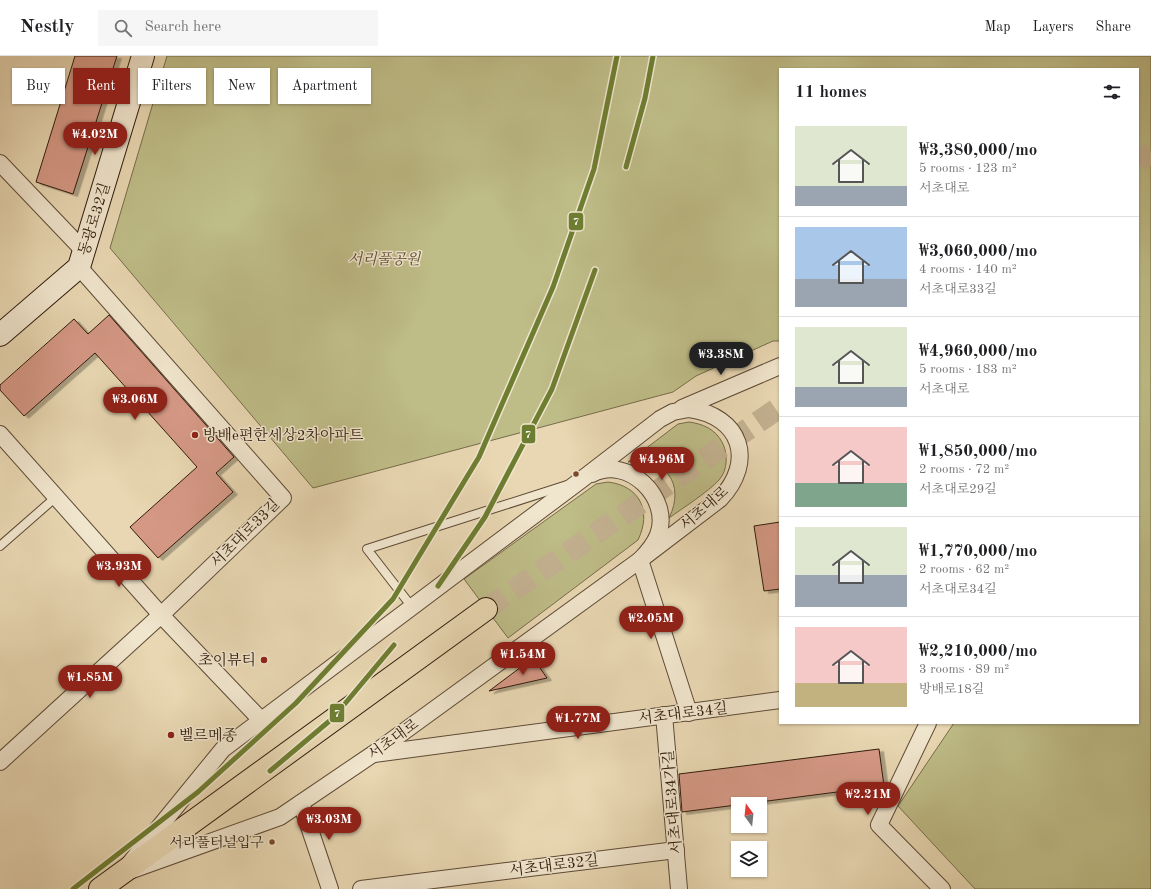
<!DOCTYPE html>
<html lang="en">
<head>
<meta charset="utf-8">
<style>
  body { margin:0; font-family:"Old Standard TT","Noto Serif KR",serif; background:#f6f6f6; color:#202124; height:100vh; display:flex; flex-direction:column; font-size:15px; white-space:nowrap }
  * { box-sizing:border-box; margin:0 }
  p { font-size:13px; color:#757577 }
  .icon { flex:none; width:22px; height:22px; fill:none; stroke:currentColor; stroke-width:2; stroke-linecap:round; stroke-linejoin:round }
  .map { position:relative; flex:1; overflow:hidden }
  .panel { position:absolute; left:779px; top:12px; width:360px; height:656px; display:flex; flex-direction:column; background:#fff; border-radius:0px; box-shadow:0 1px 3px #0004 }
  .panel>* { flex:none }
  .hud { position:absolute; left:12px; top:12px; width:380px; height:36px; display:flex; gap:8px }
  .needle { width:26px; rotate:345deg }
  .buttons { position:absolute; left:731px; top:741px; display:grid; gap:8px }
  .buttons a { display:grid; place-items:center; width:36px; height:36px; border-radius:0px; background:#fff; box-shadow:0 1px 3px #0004; font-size:20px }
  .price { position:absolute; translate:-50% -34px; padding:0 9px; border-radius:14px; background:#8f2418; color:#fff; font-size:13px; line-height:26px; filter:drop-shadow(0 1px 2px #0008) }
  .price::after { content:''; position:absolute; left:50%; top:24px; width:12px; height:9px; margin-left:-6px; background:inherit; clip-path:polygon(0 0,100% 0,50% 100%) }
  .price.selected { background:#222; color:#fff }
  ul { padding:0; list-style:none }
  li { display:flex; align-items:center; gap:12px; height:100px; padding:0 16px }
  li+li { border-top:1px solid #e0e0e0 }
  li span { display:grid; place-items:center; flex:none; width:112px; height:80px; border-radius:0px; color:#555 }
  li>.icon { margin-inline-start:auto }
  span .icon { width:48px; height:48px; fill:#fffc; stroke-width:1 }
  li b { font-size:17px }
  h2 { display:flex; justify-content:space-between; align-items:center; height:48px; padding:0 16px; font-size:17px }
  .pill { padding:0 14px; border-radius:0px; background:#fff; box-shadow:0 1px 3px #0004; font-size:14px; line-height:36px }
  .pill.selected { background:#8f2418; color:#fff }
  header { display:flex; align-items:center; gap:24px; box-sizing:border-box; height:56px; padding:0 20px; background:#fff; border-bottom:1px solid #e0e0e0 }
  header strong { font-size:19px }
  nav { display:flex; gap:22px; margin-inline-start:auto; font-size:14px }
  .search { width:280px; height:36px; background:#f6f6f6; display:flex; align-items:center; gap:10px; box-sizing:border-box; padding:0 14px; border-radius:0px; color:#757577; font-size:15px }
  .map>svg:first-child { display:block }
  .green { fill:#bebc87; stroke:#776c4a }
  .building { fill:#d59885; stroke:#301b0c; filter:url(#shadow) }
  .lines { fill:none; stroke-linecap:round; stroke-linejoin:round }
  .primary-tunnel { stroke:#c3b191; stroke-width:22; stroke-dasharray:22 11; stroke-linecap:butt }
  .lane-casing { stroke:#5e4a36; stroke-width:10 }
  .street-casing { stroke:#5e4a36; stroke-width:18 }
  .secondary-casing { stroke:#301b0c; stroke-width:24 }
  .primary-casing { stroke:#301b0c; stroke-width:24 }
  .lane { stroke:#f0e5cd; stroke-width:8 }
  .street { stroke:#f0e5cd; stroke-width:16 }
  .secondary { stroke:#f0e5cd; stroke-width:22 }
  .primary { stroke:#e8d7b2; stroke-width:22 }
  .metro-1-casing { stroke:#f0e5cd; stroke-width:8 }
  .metro-1 { stroke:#6e7e31; stroke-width:5 }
  .poi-dot { fill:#8f2418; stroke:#f0e5cd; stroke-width:1.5 }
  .bus-dot { fill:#7a4b2a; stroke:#f0e5cd; stroke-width:1.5 }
  .labels { text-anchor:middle; stroke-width:3; stroke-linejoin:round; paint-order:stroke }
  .bus-label { font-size:14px; fill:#301b0c; stroke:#f0e5cd; text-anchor:end }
  .street-label { font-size:15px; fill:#301b0c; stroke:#f0e5cd }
  .park-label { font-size:15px; font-style:italic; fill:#5b4b31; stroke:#f0e5cd }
  .poi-label { font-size:15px; fill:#301b0c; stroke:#f0e5cd; text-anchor:start }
  .line-badge { stroke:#f0e5cd; stroke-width:1.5 }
  .badge-label { font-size:11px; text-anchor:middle; font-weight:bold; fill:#fff }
</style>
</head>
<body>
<header>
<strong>Nestly</strong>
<div class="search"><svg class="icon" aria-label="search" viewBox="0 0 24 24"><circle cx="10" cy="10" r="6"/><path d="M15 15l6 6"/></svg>Search here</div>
<nav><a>Map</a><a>Layers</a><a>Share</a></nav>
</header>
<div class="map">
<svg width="1151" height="833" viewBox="0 0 1151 833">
  <defs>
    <filter id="shadow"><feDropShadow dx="4.5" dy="2.5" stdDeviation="0" flood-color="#0004"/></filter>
  </defs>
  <rect width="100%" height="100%" fill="#e8d7b2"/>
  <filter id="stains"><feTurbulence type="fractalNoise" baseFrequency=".005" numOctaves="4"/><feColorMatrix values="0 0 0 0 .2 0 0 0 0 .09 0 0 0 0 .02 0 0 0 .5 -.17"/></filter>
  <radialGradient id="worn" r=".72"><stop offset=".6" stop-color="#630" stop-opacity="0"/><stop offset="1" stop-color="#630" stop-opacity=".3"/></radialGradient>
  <g class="green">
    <path d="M167 0H1151V833H975L898 750 954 667H1138V13H780V285H773L696 320 673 336 313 432 110 192Z"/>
    <path d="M689 366C703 368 715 373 722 386 728 397 728 414 719 424 708 436 683 452 669 462 686 428 665 400 628 406L678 368Z"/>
    <path d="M608 426C640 430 652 455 638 484L508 582 464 523 596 428Z"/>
  </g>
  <g class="building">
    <path d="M75 0H117L73 138 36 126Z"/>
    <path d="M109 259 234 401 216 417 233 436 158 502 130 471 197 411 95 297 24 360 0 334V329L74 263 88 278Z"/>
    <path d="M780 466V533L764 535 754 470Z"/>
    <path d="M533 602 547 622 489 635Z"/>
    <path d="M879 693 884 730 682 756 679 718Z"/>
  </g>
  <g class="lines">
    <g class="primary-tunnel">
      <path d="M1138 105 1151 96"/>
      <path d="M486 553 780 351"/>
    </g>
    <g class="lane-casing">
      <g id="lane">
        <path d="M0 490 56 441"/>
        <path d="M412 551 367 493 567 429"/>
      </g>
    </g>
    <g class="street-casing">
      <g id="street">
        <path d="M0 107 84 195"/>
        <path d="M682 352 780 310"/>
        <path d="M689 353C741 360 756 405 720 443L640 504 373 698 280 761 121 818 223 693 581 424 660 363 673 356Z"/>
        <path d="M0 378 161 559 261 664"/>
        <path d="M592 418C628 399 672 442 658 479 654 489 648 496 640 504L689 657"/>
        <path d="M664 659 679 833"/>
        <path d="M928 667 879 769 942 833"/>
        <path d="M374 698 780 644"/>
        <path d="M0 706 161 559 283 442 79 211"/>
        <path d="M301 747 330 833"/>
        <path d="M361 833 676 794"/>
      </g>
    </g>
    <g class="secondary-casing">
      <path id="secondary" d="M0 279 79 211 143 0"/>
    </g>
    <g class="primary-casing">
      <path id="primary" d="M100 833 486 553"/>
    </g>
    <use href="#lane" class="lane"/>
    <use href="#street" class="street"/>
    <use href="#secondary" class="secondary"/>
    <use href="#primary" class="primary"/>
    <g class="metro-1-casing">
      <g id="metro-1">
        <path d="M626 111 645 42 653 0"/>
        <path d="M438 530 485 461 552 333 595 214"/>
        <path d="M270 715 333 662 394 589"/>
        <path d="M73 833 198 736 296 647 393 543 479 401 553 231 594 113 617 0"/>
      </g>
    </g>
    <use href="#metro-1" class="metro-1"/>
  </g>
  <g class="poi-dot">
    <circle cx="195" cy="379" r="4"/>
    <circle cx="264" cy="604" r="4"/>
    <circle cx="171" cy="679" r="4"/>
  </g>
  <g class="bus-dot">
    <circle cx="576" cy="418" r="3.5"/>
    <circle cx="272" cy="786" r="3.5"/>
  </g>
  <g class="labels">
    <g class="bus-label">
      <text x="264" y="791">서리풀터널입구</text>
    </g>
    <g class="street-label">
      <text transform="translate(94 163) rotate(-73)" y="5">동광로32길</text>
      <text transform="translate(704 452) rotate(-41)" y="5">서초대로</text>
      <text transform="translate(245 477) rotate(-45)" y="5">서초대로33길</text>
      <text transform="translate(683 657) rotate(-7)" y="5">서초대로34길</text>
      <text transform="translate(393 683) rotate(-36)" y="5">서초대로</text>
      <text transform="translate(672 746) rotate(-95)" y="5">서초대로34가길</text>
      <text transform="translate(554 809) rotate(-7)" y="5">서초대로32길</text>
    </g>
    <g class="park-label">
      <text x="384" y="208">서리풀공원</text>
    </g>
    <g class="poi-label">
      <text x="203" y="384">방배e편한세상2차아파트</text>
      <text x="256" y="609" text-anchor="end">초이뷰티</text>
      <text x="179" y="684">벨르메종</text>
    </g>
  </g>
  <g class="line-badge">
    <rect x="568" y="156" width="16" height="19" rx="4" fill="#6e7e31"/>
    <rect x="521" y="368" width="15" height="20" rx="4" fill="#6e7e31"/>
    <rect x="329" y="647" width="16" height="20" rx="4" fill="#6e7e31"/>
  </g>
  <g class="badge-label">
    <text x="576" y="169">7</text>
    <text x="528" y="382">7</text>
    <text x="337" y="661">7</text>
  </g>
  <rect width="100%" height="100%" filter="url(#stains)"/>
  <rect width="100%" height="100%" fill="url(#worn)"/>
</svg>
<div class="buttons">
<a><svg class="needle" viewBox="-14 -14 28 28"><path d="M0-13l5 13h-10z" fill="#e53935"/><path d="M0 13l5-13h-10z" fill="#757577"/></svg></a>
<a><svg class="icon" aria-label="layers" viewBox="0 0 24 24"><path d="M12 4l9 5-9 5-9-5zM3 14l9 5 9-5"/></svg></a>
</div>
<b class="price" style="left:95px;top:100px">₩4.02M</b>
<b class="price selected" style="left:721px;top:320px">₩3.38M</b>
<b class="price" style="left:135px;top:365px">₩3.06M</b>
<b class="price" style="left:662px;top:425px">₩4.96M</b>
<b class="price" style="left:119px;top:532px">₩3.93M</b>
<b class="price" style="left:651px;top:584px">₩2.05M</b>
<b class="price" style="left:523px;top:620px">₩1.54M</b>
<b class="price" style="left:90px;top:643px">₩1.85M</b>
<b class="price" style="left:578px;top:684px">₩1.77M</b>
<b class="price" style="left:868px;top:760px">₩2.21M</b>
<b class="price" style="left:329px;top:785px">₩3.03M</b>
<div class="hud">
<a class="pill">Buy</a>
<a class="pill selected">Rent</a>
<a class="pill">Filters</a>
<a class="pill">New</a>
<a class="pill">Apartment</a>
</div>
<section class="panel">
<h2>11 homes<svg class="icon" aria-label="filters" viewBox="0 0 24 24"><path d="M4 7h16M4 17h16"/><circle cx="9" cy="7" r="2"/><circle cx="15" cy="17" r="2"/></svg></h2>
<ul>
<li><span style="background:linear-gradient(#dfe7d0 75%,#9aa5b1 0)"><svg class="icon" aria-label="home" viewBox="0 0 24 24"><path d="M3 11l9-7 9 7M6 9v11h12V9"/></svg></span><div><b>₩3,380,000/mo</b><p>5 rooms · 123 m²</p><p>서초대로</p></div></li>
<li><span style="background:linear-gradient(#a9c7e8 65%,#9aa5b1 0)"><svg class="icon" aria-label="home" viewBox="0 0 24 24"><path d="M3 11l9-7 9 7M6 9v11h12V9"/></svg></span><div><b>₩3,060,000/mo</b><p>4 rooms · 140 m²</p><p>서초대로33길</p></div></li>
<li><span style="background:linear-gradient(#dfe7d0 75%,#9aa5b1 0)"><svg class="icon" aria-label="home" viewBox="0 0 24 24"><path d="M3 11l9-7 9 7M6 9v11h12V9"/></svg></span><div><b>₩4,960,000/mo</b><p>5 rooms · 183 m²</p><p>서초대로</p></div></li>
<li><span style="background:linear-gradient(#f6c9c9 70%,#7fa58c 0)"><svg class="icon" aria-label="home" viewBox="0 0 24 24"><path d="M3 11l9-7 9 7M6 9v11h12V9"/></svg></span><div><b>₩1,850,000/mo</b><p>2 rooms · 72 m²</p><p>서초대로29길</p></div></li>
<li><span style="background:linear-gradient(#dfe7d0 60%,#9aa5b1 0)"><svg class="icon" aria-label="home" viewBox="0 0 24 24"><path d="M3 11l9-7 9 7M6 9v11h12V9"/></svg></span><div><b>₩1,770,000/mo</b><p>2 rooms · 62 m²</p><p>서초대로34길</p></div></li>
<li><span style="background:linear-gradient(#f6c9c9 70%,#c2b280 0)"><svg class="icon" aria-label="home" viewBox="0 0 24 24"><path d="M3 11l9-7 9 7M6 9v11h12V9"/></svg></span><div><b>₩2,210,000/mo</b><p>3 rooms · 89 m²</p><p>방배로18길</p></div></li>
</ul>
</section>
</div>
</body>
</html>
